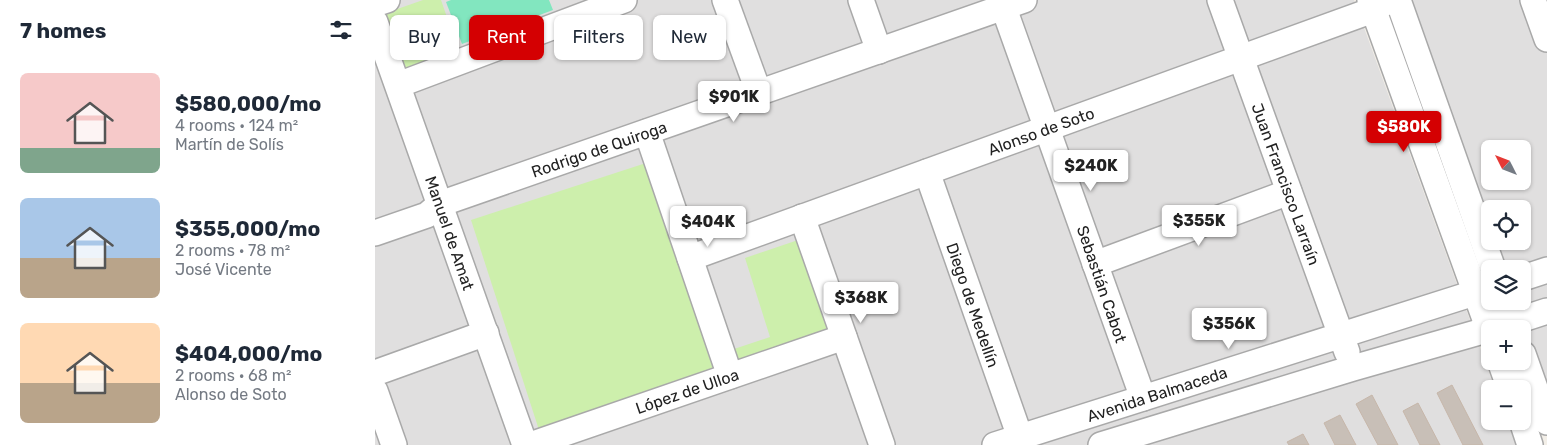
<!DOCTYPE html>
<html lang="en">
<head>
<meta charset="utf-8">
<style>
  body { margin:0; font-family:Rubik,sans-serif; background:#f6f6f7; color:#1f2937; height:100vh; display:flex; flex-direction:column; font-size:19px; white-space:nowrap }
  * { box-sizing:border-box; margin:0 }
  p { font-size:16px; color:#747a83 }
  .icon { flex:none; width:28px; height:28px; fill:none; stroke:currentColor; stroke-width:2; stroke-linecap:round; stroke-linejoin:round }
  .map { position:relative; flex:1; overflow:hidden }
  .sheet { display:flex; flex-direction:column; background:#fff; width:375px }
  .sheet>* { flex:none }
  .top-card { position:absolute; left:15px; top:15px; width:475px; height:45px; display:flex; gap:10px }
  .needle { width:32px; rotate:312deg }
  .fabs { position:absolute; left:1106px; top:140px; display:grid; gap:10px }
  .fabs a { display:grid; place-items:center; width:50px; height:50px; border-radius:8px; background:#fff; box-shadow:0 1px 4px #0004; font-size:25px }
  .price { position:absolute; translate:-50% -42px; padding:0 11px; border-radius:5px; background:#fff; color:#222; font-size:16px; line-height:32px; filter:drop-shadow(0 1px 2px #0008) }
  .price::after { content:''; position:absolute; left:50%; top:30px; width:15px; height:11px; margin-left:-8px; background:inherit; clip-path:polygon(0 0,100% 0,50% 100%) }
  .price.current { background:#d40002; color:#fff }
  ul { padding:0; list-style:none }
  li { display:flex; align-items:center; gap:15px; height:125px; padding:0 20px }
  li span { display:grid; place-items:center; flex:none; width:140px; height:100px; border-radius:8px; color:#555 }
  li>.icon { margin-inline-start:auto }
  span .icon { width:60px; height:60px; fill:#fffc; stroke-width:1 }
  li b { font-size:21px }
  h2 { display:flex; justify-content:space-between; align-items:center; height:60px; padding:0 20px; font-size:21px }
  .chip { padding:0 18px; border-radius:8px; background:#fff; box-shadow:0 1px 4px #0004; font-size:18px; line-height:45px }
  .chip.current { background:#d40002; color:#fff }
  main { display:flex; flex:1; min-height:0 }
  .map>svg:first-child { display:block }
  .residential { fill:#e0dfdf; fill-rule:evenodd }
  .grass { fill:#cdefac }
  .pitch { fill:#82e6bf }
  .building { fill:#c8bfb7; stroke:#c6b6a9 }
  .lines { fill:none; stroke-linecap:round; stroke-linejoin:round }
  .minor-casing { stroke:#a9a9a9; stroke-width:28 }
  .minor { stroke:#fff; stroke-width:25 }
  .labels { text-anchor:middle; stroke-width:4; stroke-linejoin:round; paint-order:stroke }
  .street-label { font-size:16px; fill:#222; stroke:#fff }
</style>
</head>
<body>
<main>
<section class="sheet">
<h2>7 homes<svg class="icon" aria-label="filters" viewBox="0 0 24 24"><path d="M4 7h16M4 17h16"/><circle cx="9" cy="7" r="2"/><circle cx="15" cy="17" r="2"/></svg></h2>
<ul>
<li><span style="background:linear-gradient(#f6c9c9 75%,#7fa58c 0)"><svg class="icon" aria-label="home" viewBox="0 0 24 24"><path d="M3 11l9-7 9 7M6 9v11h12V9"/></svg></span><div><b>$580,000/mo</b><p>4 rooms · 124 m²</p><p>Martín de Solís</p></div></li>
<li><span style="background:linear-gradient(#a9c7e8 60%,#b9a48a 0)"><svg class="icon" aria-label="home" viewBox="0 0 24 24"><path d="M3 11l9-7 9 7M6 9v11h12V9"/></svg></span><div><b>$355,000/mo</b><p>2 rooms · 78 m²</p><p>José Vicente</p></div></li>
<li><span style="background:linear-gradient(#ffd9b3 60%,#b9a48a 0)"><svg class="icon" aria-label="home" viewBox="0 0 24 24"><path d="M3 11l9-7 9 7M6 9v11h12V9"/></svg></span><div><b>$404,000/mo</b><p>2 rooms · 68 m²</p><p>Alonso de Soto</p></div></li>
</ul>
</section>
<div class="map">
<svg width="1172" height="445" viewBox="0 0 1172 445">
  <rect width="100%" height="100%" fill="#f3efe8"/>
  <g class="residential">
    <path d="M0 0H979L1120 389H1115V421H1132L1141 445H0Z"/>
    <path d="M1035 0H1172V388L1140 301H1148V269H1129L1119 241H1148V209H1115V229ZM1115 149H1148V181H1115Z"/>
  </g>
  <g class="grass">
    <path d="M48 0H66L83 49 30 68 11 13Z"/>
    <path d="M271 163 339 372 164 430 96 220Z"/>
    <path d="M429 238 459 329 363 361 359 349 395 337 370 258Z"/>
  </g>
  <path class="pitch" d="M76 0H174L178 10 87 44 71 2Z"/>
  <g class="building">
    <path d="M1077 385 1108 445H1088L1062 393Z"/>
    <path d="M997 395 1023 445H1003L981 404Z"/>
    <path d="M1043 403 1065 445H1045L1028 411Z"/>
    <path d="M965 415 981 445H960L949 423Z"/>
    <path d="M928 434 934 445H914L912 442Z"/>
  </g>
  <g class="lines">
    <g class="minor-casing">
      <g id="minor">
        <path d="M350 0 384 93"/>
        <path d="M486 0 504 51"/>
        <path d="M626 0 768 398"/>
        <path d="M845 0 972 352"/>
        <path d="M995 0 1115 333"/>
        <path d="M1023 0 1118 269"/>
        <path d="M1158 0 1172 39"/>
        <path d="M0 4 12 0"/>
        <path d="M0 22 150 445"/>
        <path d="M23 85 249 0"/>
        <path d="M272 132 355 376"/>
        <path d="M552 172 645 437"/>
        <path d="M427 217 507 445"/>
        <path d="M0 233 52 215 65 204 649 0"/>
        <path d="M315 258 998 10 1015 0"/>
        <path d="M720 264 914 192"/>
        <path d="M1148 278 1172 270"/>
        <path d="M1129 301 1139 329"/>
        <path d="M1117 329 1172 311"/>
        <path d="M1148 354 1172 422"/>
        <path d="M1125 361 1135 389"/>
        <path d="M0 373 111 333"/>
        <path d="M0 391 19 445"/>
        <path d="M1147 421 1155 445"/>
        <path d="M155 445 469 337"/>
        <path d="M620 445 1115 288"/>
        <path d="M726 445 978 368 1115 329"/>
      </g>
    </g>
    <use href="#minor" class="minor"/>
  </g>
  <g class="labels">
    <g class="street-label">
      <text transform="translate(666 131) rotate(-20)" y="6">Alonso de Soto</text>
      <text transform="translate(224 149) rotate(-19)" y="6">Rodrigo de Quiroga</text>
      <text transform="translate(911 184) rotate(70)" y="6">Juan Francisco Larraín</text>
      <text transform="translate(75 233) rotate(71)" y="6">Manuel de Amat</text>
      <text transform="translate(727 284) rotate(71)" y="6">Sebastián Cabot</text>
      <text transform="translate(598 305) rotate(71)" y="6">Diego de Medellín</text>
      <text transform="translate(312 391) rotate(-19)" y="6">López de Ulloa</text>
      <text transform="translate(782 394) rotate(-18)" y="6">Avenida Balmaceda</text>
    </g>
  </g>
</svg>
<div class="fabs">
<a><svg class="needle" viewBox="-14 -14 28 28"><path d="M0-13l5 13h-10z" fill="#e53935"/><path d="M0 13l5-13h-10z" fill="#747a83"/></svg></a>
<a><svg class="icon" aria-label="locate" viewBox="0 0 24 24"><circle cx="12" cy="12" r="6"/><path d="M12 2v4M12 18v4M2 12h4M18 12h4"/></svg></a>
<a><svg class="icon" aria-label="layers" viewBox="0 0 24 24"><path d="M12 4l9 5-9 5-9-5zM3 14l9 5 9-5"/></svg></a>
<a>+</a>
<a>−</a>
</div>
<b class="price" style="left:359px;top:123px">$901K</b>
<b class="price current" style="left:1029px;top:153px">$580K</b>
<b class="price" style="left:716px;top:192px">$240K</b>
<b class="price" style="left:824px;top:247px">$355K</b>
<b class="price" style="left:333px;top:248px">$404K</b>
<b class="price" style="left:486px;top:324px">$368K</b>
<b class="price" style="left:854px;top:350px">$356K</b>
<div class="top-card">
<a class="chip">Buy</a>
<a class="chip current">Rent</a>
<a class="chip">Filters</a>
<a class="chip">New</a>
</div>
</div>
</main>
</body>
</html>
